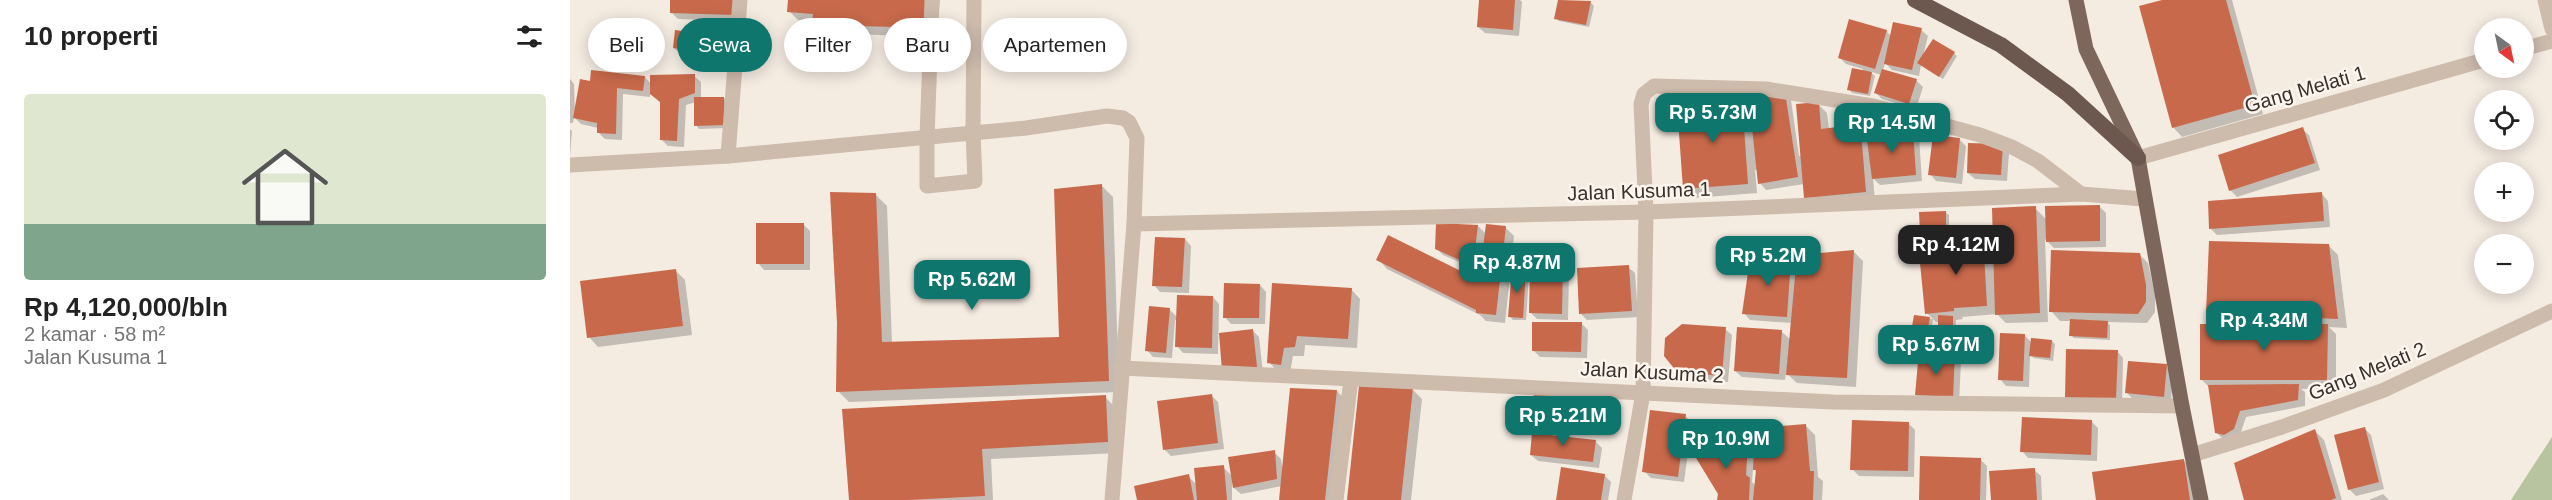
<!DOCTYPE html>
<html lang="id">
<head>
<meta charset="utf-8">
<style>
  body { margin:0; font-family:Helvetica,sans-serif; background:#f6f6f6; color:#222; height:100vh; display:flex; flex-direction:column; font-size:22px; white-space:nowrap }
  * { box-sizing:border-box; margin:0 }
  p { font-size:20px; color:#767676 }
  .icon { flex:none; width:33px; height:33px; fill:none; stroke:currentColor; stroke-width:2; stroke-linecap:round; stroke-linejoin:round }
  .map { position:relative; flex:1; overflow:hidden }
  .sheet { display:flex; flex-direction:column; background:#fff; width:570px }
  .sheet>* { flex:none }
  .top-card { position:absolute; left:18px; top:18px; width:570px; height:54px; display:flex; gap:12px }
  .needle { width:39px; rotate:147deg }
  .controls { position:absolute; left:1904px; top:18px; display:grid; gap:12px }
  .controls a { display:grid; place-items:center; width:60px; height:60px; border-radius:50%; background:#fff; box-shadow:0 3px 15px #0003; font-size:30px }
  .price { position:absolute; translate:-50% -51px; padding:0 14px; border-radius:12px; background:#0f766e; color:#fff; font-size:20px; line-height:39px; filter:drop-shadow(0 2px 3px #0008) }
  .price::after { content:''; position:absolute; left:50%; top:36px; width:18px; height:14px; margin-left:-9px; background:inherit; clip-path:polygon(0 0,100% 0,50% 100%) }
  .price.on { background:#222; color:#fff }
  ul { padding:0; list-style:none }
  li { display:grid; align-content:center; gap:12px; height:318px; padding:0 24px }
  li span { display:grid; place-items:center; height:186px; border-radius:6px; color:#555 }
  li>.icon { margin-inline-start:auto }
  span .icon { width:108px; height:108px; fill:#fffc; stroke-width:1 }
  li b { font-size:26px }
  h2 { display:flex; justify-content:space-between; align-items:center; height:72px; padding:0 24px; font-size:26px }
  .tag { padding:0 21px; border-radius:27px; background:#fff; box-shadow:0 3px 15px #0003; font-size:21px; line-height:54px }
  .tag.on { background:#0f766e; color:#fff }
  main { display:flex; flex:1; min-height:0 }
  .map>svg:first-child { display:block }
  .green { fill:#b8c4a0 }
  .shadow { fill:#0003; fill-rule:evenodd }
  .building { fill:#c8694b }
  .lines { fill:none; stroke-linecap:round; stroke-linejoin:round }
  .service { stroke:#cdbbac; stroke-width:15 }
  .minor { stroke:#cdbbac; stroke-width:15 }
  .primary { stroke:#7d675c; stroke-width:15 }
  .trunk { stroke:#6c584f; stroke-width:16 }
  .labels { text-anchor:middle; stroke-width:5; stroke-linejoin:round; paint-order:stroke }
  .street-label { font-size:20px; fill:#3b302b; stroke:#fbf5ee }
</style>
</head>
<body>
<main>
<section class="sheet">
<h2>10 properti<svg class="icon" aria-label="filters" viewBox="0 0 24 24"><path d="M4 7h16M4 17h16"/><circle cx="9" cy="7" r="2"/><circle cx="15" cy="17" r="2"/></svg></h2>
<ul>
<li><span style="background:linear-gradient(#dfe7d0 70%,#7fa58c 0)"><svg class="icon" aria-label="home" viewBox="0 0 24 24"><path d="M3 11l9-7 9 7M6 9v11h12V9"/></svg></span><div><b>Rp 4,120,000/bln</b><p>2 kamar · 58 m²</p><p>Jalan Kusuma 1</p></div></li>
</ul>
</section>
<div class="map">
<svg width="1982" height="500" viewBox="0 0 1982 500">
  <rect width="100%" height="100%" fill="#f4ebe1"/>
  <path class="green" d="M1982 437V500H1941Z"/>
  <g class="shadow">
    <path d="M102 0H171L170 21 108 19 101 12Z"/>
    <path d="M220 0H370L367 32 337 29V36L253 33 244 21 228 20 219 11Z"/>
    <path d="M910 0H950L952 2 949 36 915 33 908 27Z"/>
    <path d="M990 0 1021 3 1024 6 1019 27 989 21 986 18Z"/>
    <path d="M1597 0H1662L1693 114 1612 137 1603 127Z"/>
    <path d="M1351 30 1358 36 1353 56 1384 53 1387 56 1373 79 1351 65 1349 76 1322 70 1315 63 1313 70 1346 80 1353 87 1346 109 1312 99 1306 93 1311 75 1299 71 1305 76 1300 96 1282 93 1279 89 1293 69 1276 64 1269 57 1316 31 1322 37Z"/>
    <path d="M142 37 145 40 143 56 107 51 104 48Z"/>
    <path d="M124 76 131 82V99L154 98 157 102V128L129 129 126 125V102L116 105 114 147 98 146 92 140V103L80 92V97L53 94 52 140 35 139 28 132V128L11 124 4 117 3 123H0V79L4 84 5 113 21 82 75 77 81 84Z"/>
    <path d="M1214 94 1221 100 1229 156H1232L1248 104 1257 113 1259 129 1290 122 1299 134 1342 130 1349 137 1352 181 1310 185 1303 178 1305 201 1245 206 1235 197 1234 184 1196 190 1190 183 1188 169 1185 170 1187 193 1124 198 1114 189 1172 101 1182 111Z"/>
    <path d="M0 129 2 131 0 156Z"/>
    <path d="M1732 129 1739 135 1750 170 1667 197 1661 191 1649 156Z"/>
    <path d="M1389 139 1396 146 1392 184 1366 181 1360 174Z"/>
    <path d="M1400 144 1439 153 1437 181 1405 179 1398 173Z"/>
    <path d="M532 186 543 197 549 392 279 402 268 391 306 195 317 206 322 344 490 338Z"/>
    <path d="M1752 194 1758 201 1760 227 1647 235 1641 229Z"/>
    <path d="M1529 206 1536 213V247L1484 248 1475 239 1478 322 1436 323 1427 314 1392 317 1393 319 1386 320 1385 338H1377L1382 343 1381 351 1367 350 1364 347 1374 340 1369 335 1370 322H1366L1357 313 1375 262 1413 237 1425 249 1465 208 1477 220Z"/>
    <path d="M1375 212 1379 215V235H1355L1352 232Z"/>
    <path d="M233 224 240 231V270H194L188 263Z"/>
    <path d="M908 226 916 234 935 227 944 236 940 270 956 271 959 275 956 320H943L939 316 943 276H940L935 323 916 321 910 315 817 269 808 259 911 282 912 272 873 255 866 248Z"/>
    <path d="M615 239 621 246 619 293 590 292 584 285Z"/>
    <path d="M1758 245 1768 255 1777 328 1759 327 1766 334V388L1731 389 1735 392V406L1676 417 1670 435 1653 439 1646 432 1640 388 1632 380 1672 323 1647 321 1637 312Z"/>
    <path d="M1284 252 1293 261 1286 387 1227 383 1216 373 1215 380 1172 377 1165 371 1212 332 1221 340 1222 323 1180 320 1174 313 1220 260 1227 267Z"/>
    <path d="M1569 254 1578 263 1585 295V312L1577 323 1537 322 1540 325V340L1504 338 1501 335V321H1490L1481 311Z"/>
    <path d="M992 267 999 273 998 320 967 319 961 313Z"/>
    <path d="M1058 267 1065 273 1068 317 1017 320 1011 314Z"/>
    <path d="M106 271 115 280 122 335 28 347 19 337Z"/>
    <path d="M690 285 696 292 695 324H661L655 317Z"/>
    <path d="M703 285 781 289 790 299 787 348 735 345 734 356H723L720 373 708 372 699 362Z"/>
    <path d="M643 297 649 304 648 354 613 353 607 346 608 320H605L602 358 583 357 577 350 599 309 608 318Z"/>
    <path d="M1345 317 1363 319 1360 337 1355 336 1360 341V358L1347 357 1344 354 1355 336 1346 335 1343 331Z"/>
    <path d="M1012 324 1018 330 1017 358 970 357 963 350Z"/>
    <path d="M1155 329 1162 335 1158 382 1115 378 1108 371Z"/>
    <path d="M683 331 689 337 693 373 660 377Z"/>
    <path d="M1454 335 1462 343 1482 341 1485 344 1483 361 1464 358 1460 355 1459 387 1436 386 1430 379Z"/>
    <path d="M1547 351 1553 358 1552 405 1503 404Z"/>
    <path d="M1384 355 1391 361 1389 403 1353 401 1346 395Z"/>
    <path d="M1596 366 1603 372 1601 403 1563 399 1557 393Z"/>
    <path d="M843 390 852 399 841 500H779Z"/>
    <path d="M767 391 776 401 765 500H711L712 486 671 494 664 488 704 452 711 459 713 473Z"/>
    <path d="M642 396 648 402 654 449 601 456 594 449Z"/>
    <path d="M1022 396 1029 403 1027 432 970 428 964 421Z"/>
    <path d="M535 397 546 408 548 453 421 459 423 500H280Z"/>
    <path d="M1115 416 1122 422 1114 482 1081 478 1074 471Z"/>
    <path d="M1522 422 1528 428 1527 461 1458 458 1452 451Z"/>
    <path d="M1338 423 1345 430 1344 477 1289 476 1282 469Z"/>
    <path d="M1236 426 1245 435 1248 477 1253 481 1252 500H1149L1148 450 1177 446 1185 454ZM1183 468 1187 472 1186 486 1182 482Z"/>
    <path d="M1795 429 1801 435 1814 489 1786 496 1779 489Z"/>
    <path d="M1745 431 1754 440 1772 500H1675Z"/>
    <path d="M1025 441 1032 448 1029 468 968 461 961 455Z"/>
    <path d="M1410 459 1417 466 1416 500H1351Z"/>
    <path d="M1614 461 1623 470 1627 500H1528Z"/>
    <path d="M653 467 662 476V500H568L618 476 627 485Z"/>
    <path d="M1464 470 1471 476 1472 500H1423Z"/>
    <path d="M1034 475 1041 482 1038 500H987Z"/>
    <path d="M1813 494 1819 500H1799Z"/>
  </g>
  <g class="building">
    <path d="M100 0H165L164 15 100 13Z"/>
    <path d="M218 0H360L358 23 329 21 328 27 242 25 243 14 217 12Z"/>
    <path d="M909 0H945L943 30 907 27Z"/>
    <path d="M988 0 1021 1 1016 25 984 19Z"/>
    <path d="M1592 0H1656L1685 105 1602 128 1569 6Z"/>
    <path d="M1279 19 1317 30 1305 69 1268 58Z"/>
    <path d="M1323 22 1352 28 1342 70 1314 64Z"/>
    <path d="M105 30 143 35 140 53 103 48Z"/>
    <path d="M1363 39 1385 52 1369 77 1347 63Z"/>
    <path d="M1282 68 1302 72 1298 94 1277 90Z"/>
    <path d="M1312 69 1347 79 1339 104 1304 93Z"/>
    <path d="M21 70 75 76 73 91 47 88 46 134 27 133V123L3 118 10 79 20 81Z"/>
    <path d="M125 74V93L109 99 107 141 90 140V102L80 94V75Z"/>
    <path d="M1215 92 1228 177 1188 184 1179 99Z"/>
    <path d="M124 97H154L155 125 124 126Z"/>
    <path d="M1172 99 1178 184 1113 189 1107 105Z"/>
    <path d="M1249 102 1251 129 1267 127 1266 123 1290 120 1296 192 1234 198 1226 104Z"/>
    <path d="M1733 127 1745 163 1659 191 1648 155Z"/>
    <path d="M1343 129 1346 175 1302 179 1296 132Z"/>
    <path d="M1363 135 1390 138 1386 178 1358 175Z"/>
    <path d="M1398 143 1433 144 1431 175 1397 173Z"/>
    <path d="M532 184 539 381 266 392 267 323 260 192 306 193 312 342 489 337 484 189Z"/>
    <path d="M1752 192 1754 221 1639 229 1638 201Z"/>
    <path d="M1530 205V241L1476 242 1475 206Z"/>
    <path d="M1466 206 1470 313 1425 315 1422 208Z"/>
    <path d="M1376 211V232L1350 233 1349 212Z"/>
    <rect x="186" y="223" width="48" height="41"/>
    <path d="M866 223 908 225 903 266 865 249Z"/>
    <path d="M916 224 936 226 926 315 906 313V310L806 260 818 235 909 280Z"/>
    <path d="M1413 236 1417 306 1384 308V311L1355 314 1350 263 1373 260 1372 238Z"/>
    <path d="M585 237 615 238 612 287 582 286Z"/>
    <path d="M1639 241 1759 244 1768 319 1636 313Z"/>
    <path d="M1284 250 1277 378 1216 375 1227 255Z"/>
    <path d="M1481 250 1570 253 1576 285V302L1568 314 1479 312Z"/>
    <path d="M1180 258 1221 259 1217 317 1172 314Z"/>
    <path d="M960 265H993L992 314 959 313Z"/>
    <path d="M1059 265 1062 311 1009 314 1007 268Z"/>
    <path d="M106 269 113 326 17 338 10 281Z"/>
    <path d="M942 269 956 270 953 318 938 317Z"/>
    <path d="M654 283 690 284 689 318H653Z"/>
    <path d="M702 283 782 288 778 339 727 336 725 347 714 348 711 365 697 363Z"/>
    <path d="M607 295 643 296 642 348 605 347Z"/>
    <path d="M579 306 600 308 596 353 575 351Z"/>
    <path d="M1344 315 1360 317 1357 334 1341 332Z"/>
    <path d="M1368 315 1383 316V336H1368Z"/>
    <path d="M1500 319 1538 321 1537 338 1499 336Z"/>
    <path d="M962 322H1012L1011 352 962 351Z"/>
    <path d="M1112 324 1156 327 1152 376 1107 372 1094 356 1095 338Z"/>
    <path d="M1630 324H1758L1757 380H1630Z"/>
    <path d="M1167 327 1212 330 1209 374 1164 371Z"/>
    <path d="M683 329 687 367 652 371 649 333Z"/>
    <path d="M1430 333 1455 334 1453 381 1428 380Z"/>
    <path d="M1343 336H1358L1357 356 1342 355Z"/>
    <path d="M1363 337 1379 338 1378 348 1363 347Z"/>
    <path d="M1461 338 1482 340 1480 358 1459 356Z"/>
    <path d="M1496 349 1548 350 1546 399 1495 398Z"/>
    <path d="M1364 353H1385L1383 397 1345 395 1348 362 1358 361Z"/>
    <path d="M1558 361 1597 364 1594 397 1555 393Z"/>
    <path d="M1729 384 1728 400 1670 411 1664 429 1654 435 1645 433 1638 385Z"/>
    <path d="M789 386 843 388 831 500H777Z"/>
    <path d="M720 388 767 390 755 500H709Z"/>
    <path d="M964 391 1023 395 1021 426 962 422Z"/>
    <path d="M642 394 648 443 593 450 587 401Z"/>
    <path d="M536 395 538 442 412 449 415 496 337 500H279L272 409Z"/>
    <path d="M1080 410 1116 414 1108 477 1072 472Z"/>
    <path d="M1452 417 1522 420 1521 455 1450 452Z"/>
    <path d="M1282 420 1339 422 1338 471 1280 470Z"/>
    <path d="M1236 424 1240 471H1244L1243 500H1183L1186 470H1183L1185 428Z"/>
    <path d="M1795 427 1809 482 1778 490 1764 435Z"/>
    <path d="M1745 429 1766 498 1761 500H1674L1664 463Z"/>
    <path d="M962 433 1026 440 1023 462 960 455Z"/>
    <path d="M1140 440 1149 449 1178 444 1176 475 1180 478 1179 500H1147L1148 494 1123 453Z"/>
    <path d="M705 450 707 479 663 488 658 457Z"/>
    <path d="M1350 456 1411 458 1410 500H1349Z"/>
    <path d="M1614 459 1620 500H1526L1522 472Z"/>
    <path d="M654 465 657 500H627L624 468Z"/>
    <path d="M991 467 1035 474 1031 500H986Z"/>
    <path d="M1465 468 1467 500H1421L1419 471Z"/>
    <path d="M619 474 624 500H567L564 486Z"/>
  </g>
  <g class="lines">
    <path class="service" d="M357 138V186L405 181 403 132"/>
    <g class="minor">
      <path d="M1975 0 1982 29"/>
      <path d="M1953 49 1982 41"/>
      <path d="M403 132 404 0"/>
      <path d="M357 138 362 0"/>
      <path d="M158 156 170 0"/>
      <path d="M1568 158 1914 60"/>
      <path d="M0 165 158 156 456 128 537 116 553 118 559 122 567 138 564 224 542 500"/>
      <path d="M564 224 1076 212 1511 194 1574 199"/>
      <path d="M551 368 1263 402 1612 406"/>
      <path d="M1622 455 1712 427 1814 390 1982 311"/>
      <path d="M766 500 781 379"/>
      <path d="M1054 500 1073 393 1076 212 1071 104 1074 94 1084 86 1196 89 1303 106 1410 135 1442 147 1468 161 1511 194"/>
    </g>
    <path class="primary" d="M1506 0 1516 49 1568 158 1612 406 1631 500"/>
    <path class="trunk" d="M1345 0 1431 45 1498 94 1568 158"/>
  </g>
  <g class="labels">
    <g class="street-label">
      <text transform="translate(1735 89) rotate(-16)" y="7">Gang Melati 1</text>
      <text transform="translate(1069 191) rotate(-2)" y="7">Jalan Kusuma 1</text>
      <text transform="translate(1797 371) rotate(-22)" y="7">Gang Melati 2</text>
      <text transform="translate(1082 372) rotate(3)" y="7">Jalan Kusuma 2</text>
    </g>
  </g>
</svg>
<div class="controls">
<a><svg class="needle" viewBox="-14 -14 28 28"><path d="M0-13l5 13h-10z" fill="#e53935"/><path d="M0 13l5-13h-10z" fill="#767676"/></svg></a>
<a><svg class="icon" aria-label="locate" viewBox="0 0 24 24"><circle cx="12" cy="12" r="6"/><path d="M12 2v4M12 18v4M2 12h4M18 12h4"/></svg></a>
<a>+</a>
<a>−</a>
</div>
<b class="price" style="left:1143px;top:144px">Rp 5.73M</b>
<b class="price" style="left:1322px;top:154px">Rp 14.5M</b>
<b class="price on" style="left:1386px;top:276px">Rp 4.12M</b>
<b class="price" style="left:1198px;top:287px">Rp 5.2M</b>
<b class="price" style="left:947px;top:294px">Rp 4.87M</b>
<b class="price" style="left:402px;top:311px">Rp 5.62M</b>
<b class="price" style="left:1694px;top:352px">Rp 4.34M</b>
<b class="price" style="left:1366px;top:376px">Rp 5.67M</b>
<b class="price" style="left:993px;top:447px">Rp 5.21M</b>
<b class="price" style="left:1156px;top:470px">Rp 10.9M</b>
<div class="top-card">
<a class="tag">Beli</a>
<a class="tag on">Sewa</a>
<a class="tag">Filter</a>
<a class="tag">Baru</a>
<a class="tag">Apartemen</a>
</div>
</div>
</main>
</body>
</html>
